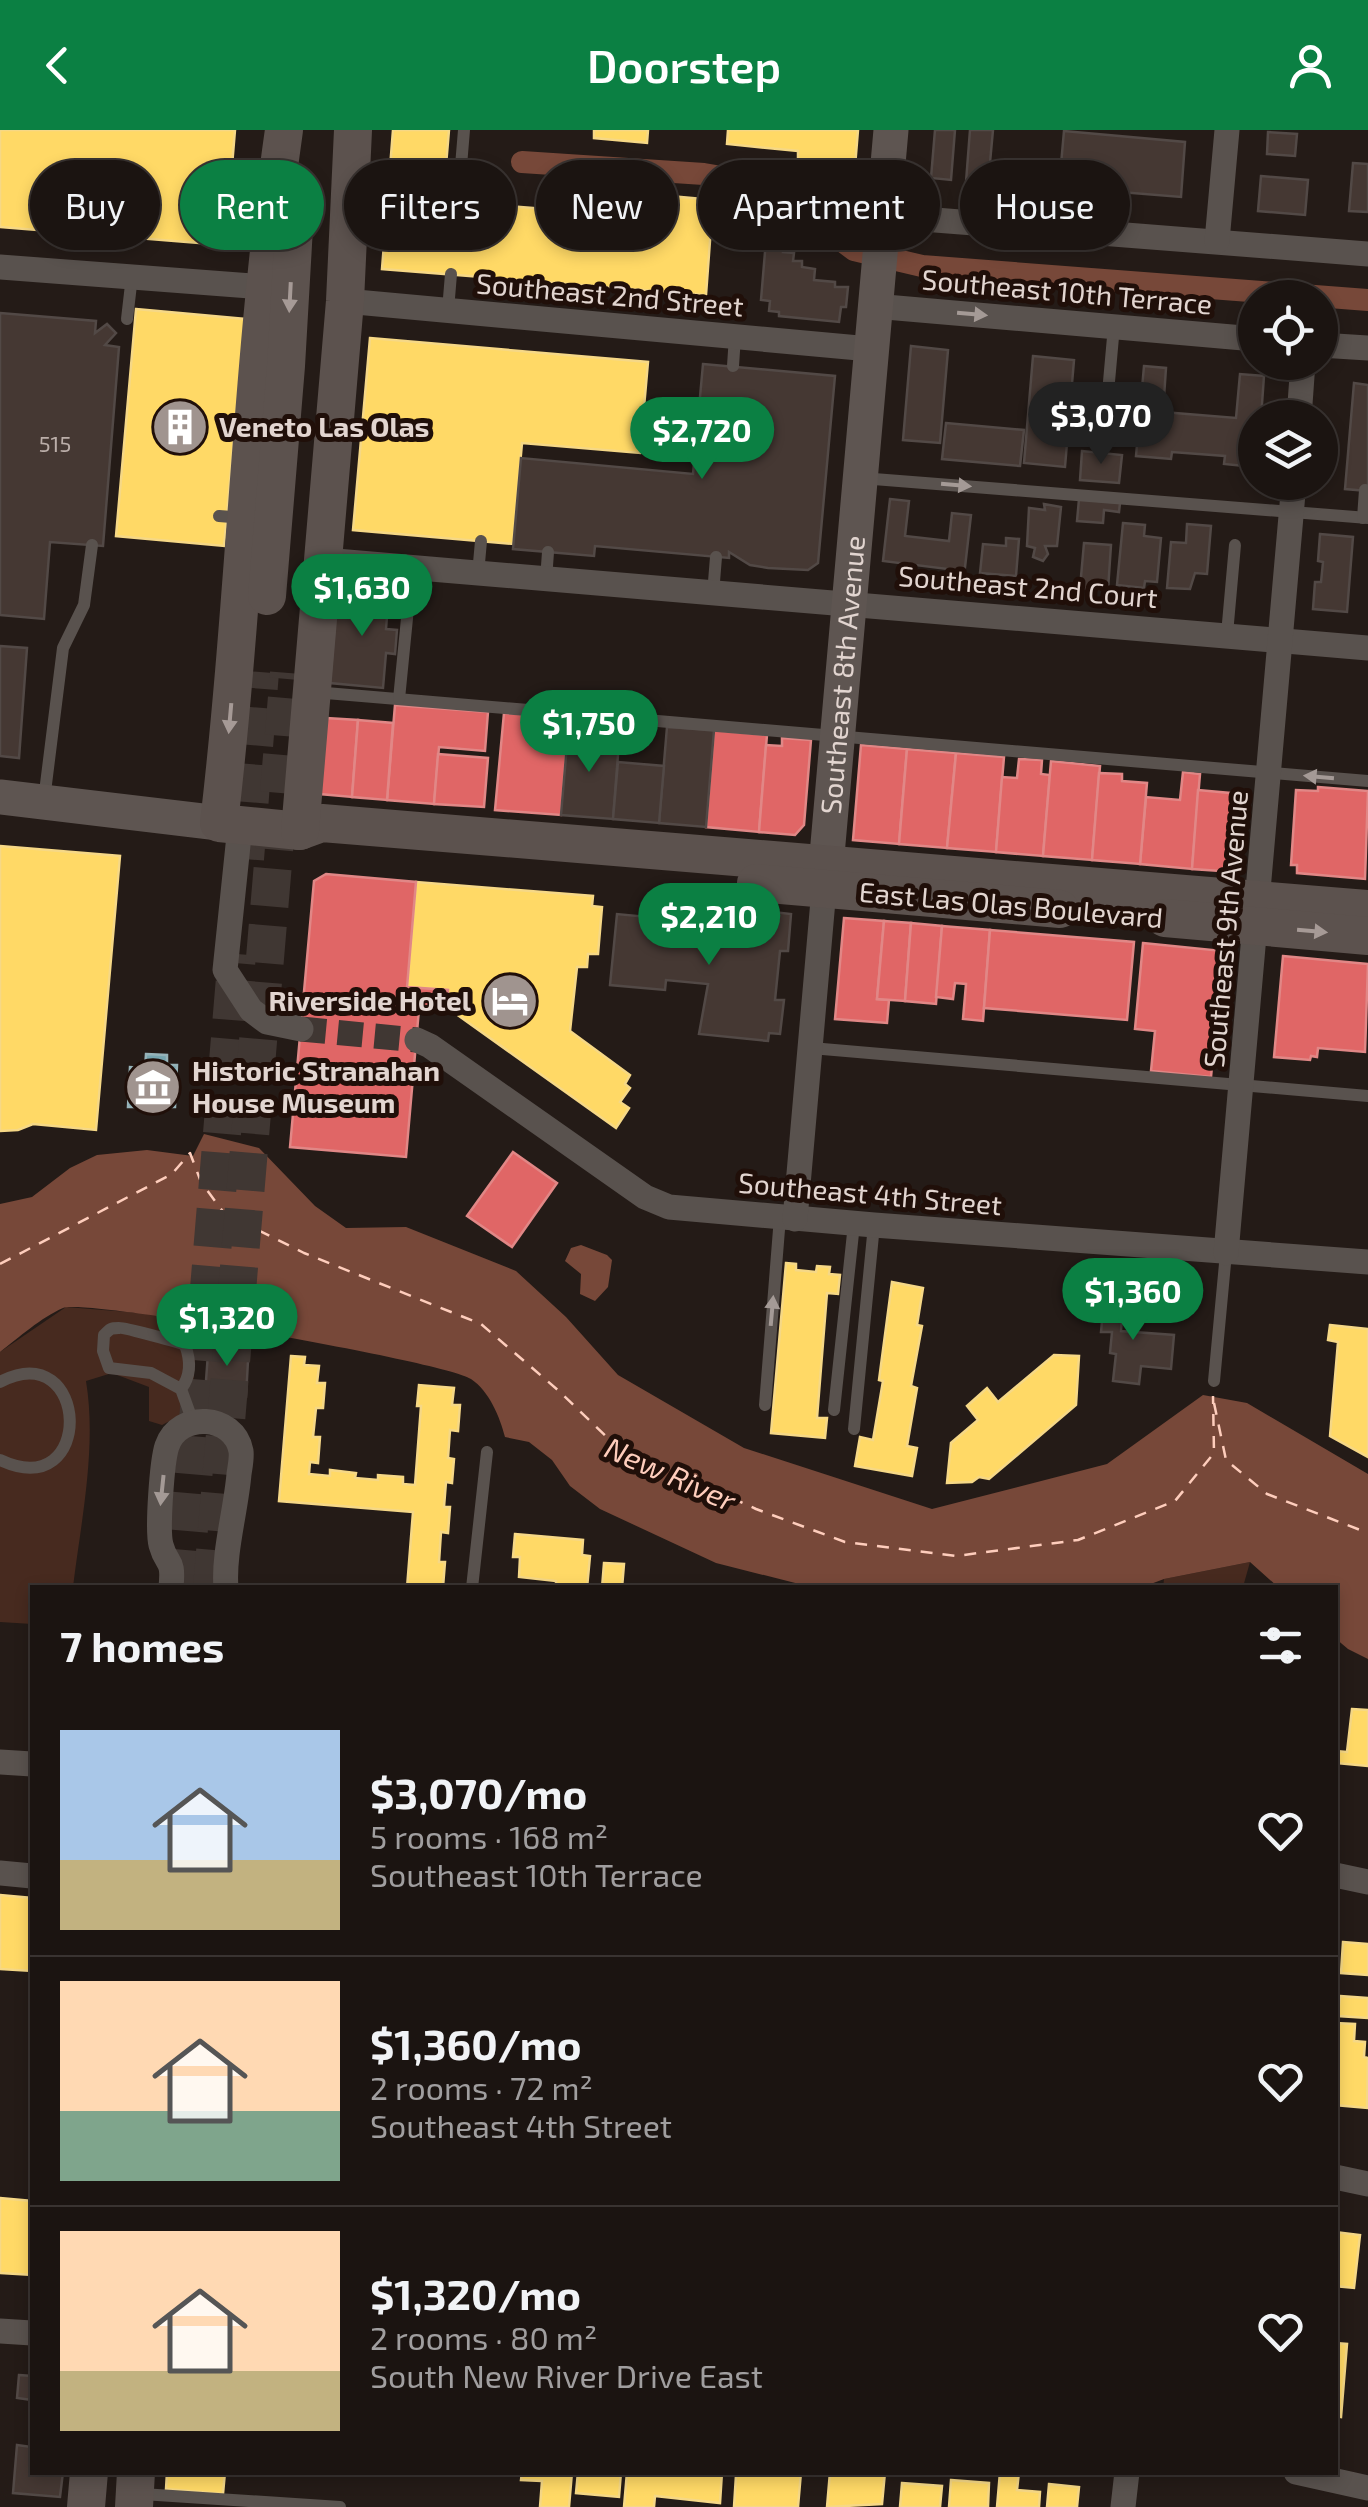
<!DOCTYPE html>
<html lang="en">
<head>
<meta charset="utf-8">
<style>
  body { margin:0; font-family:"Exo 2",sans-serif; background:#28211f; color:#f1f3f6; height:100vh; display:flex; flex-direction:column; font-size:38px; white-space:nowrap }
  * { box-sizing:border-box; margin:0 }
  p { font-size:32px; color:#a09e9f }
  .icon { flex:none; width:55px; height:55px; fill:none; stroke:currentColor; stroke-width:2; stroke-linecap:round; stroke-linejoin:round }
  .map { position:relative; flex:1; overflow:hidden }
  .sheet { position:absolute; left:30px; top:1455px; width:1308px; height:890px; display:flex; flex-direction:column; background:#1b1411; border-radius:0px; box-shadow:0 5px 15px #0003,0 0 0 2px #393331 }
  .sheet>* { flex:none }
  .banner { position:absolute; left:30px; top:30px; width:1310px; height:90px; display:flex; gap:20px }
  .tools { position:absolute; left:1238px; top:150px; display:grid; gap:20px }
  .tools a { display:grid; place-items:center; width:100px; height:100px; border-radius:50%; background:#1b1411; box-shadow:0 5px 15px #0003,0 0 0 2px #393331; font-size:50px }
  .price { position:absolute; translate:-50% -85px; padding:0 22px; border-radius:35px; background:#0b8043; color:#fff; font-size:32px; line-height:65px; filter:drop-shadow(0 2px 5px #0008) }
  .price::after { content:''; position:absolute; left:50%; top:60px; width:30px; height:22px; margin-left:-15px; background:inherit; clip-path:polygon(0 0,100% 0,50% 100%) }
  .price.active { background:#222; color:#fff }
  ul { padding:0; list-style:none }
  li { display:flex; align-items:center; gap:30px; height:250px; padding:0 30px }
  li+li { border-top:2px solid #393331 }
  li span { display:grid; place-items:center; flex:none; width:280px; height:200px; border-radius:0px; color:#555 }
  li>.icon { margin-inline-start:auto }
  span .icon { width:120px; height:120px; fill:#fffc; stroke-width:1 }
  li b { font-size:42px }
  h2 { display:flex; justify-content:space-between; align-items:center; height:120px; padding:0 30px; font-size:42px }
  .chip { padding:0 35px; border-radius:45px; background:#1b1411; box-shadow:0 5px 15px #0003,0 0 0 2px #393331; font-size:35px; line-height:90px }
  .chip.active { background:#0b8043; color:#fff }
  header { display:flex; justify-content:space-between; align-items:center; height:130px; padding:0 30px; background:#0b8043; color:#fff; font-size:45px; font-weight:600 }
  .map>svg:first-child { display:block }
  .green { fill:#472a1f }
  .water { fill:#774839 }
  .homes { fill:#ffd966; stroke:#f6d886; stroke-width:2.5 }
  .shops { fill:#e06666; stroke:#e18786; stroke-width:2.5 }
  .public { fill:#76a5af; stroke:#96b3b9; stroke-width:2.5 }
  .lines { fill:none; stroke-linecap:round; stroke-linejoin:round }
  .canal { stroke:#774839; stroke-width:22 }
  .ferry { stroke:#fecdbc; stroke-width:2.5; stroke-dasharray:12 10; stroke-linecap:butt }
  .building { fill:#453833; stroke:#524946; stroke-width:2.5 }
  .minor-tunnel { stroke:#403733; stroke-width:25; stroke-dasharray:25 12; stroke-linecap:butt }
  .primary-tunnel { stroke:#403733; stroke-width:38; stroke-dasharray:38 19; stroke-linecap:butt }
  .service { stroke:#59524e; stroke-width:12 }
  .minor { stroke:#59524e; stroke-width:25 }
  .secondary { stroke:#5e5551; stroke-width:35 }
  .primary { stroke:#5c524e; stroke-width:38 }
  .oneway { fill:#a69a96 }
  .oneway2 { fill:#a49a96 }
  .labels { text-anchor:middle; stroke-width:10; stroke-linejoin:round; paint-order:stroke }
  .number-label { font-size:22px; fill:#bbaea9 }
  .street-label { font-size:28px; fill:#e2d5d0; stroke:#200f09 }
  .poi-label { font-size:28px; font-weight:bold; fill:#e2d5d0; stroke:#200f09; text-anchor:start }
  .water-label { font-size:30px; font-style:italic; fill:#fecdbc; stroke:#200f09 }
</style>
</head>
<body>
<header><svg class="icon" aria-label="back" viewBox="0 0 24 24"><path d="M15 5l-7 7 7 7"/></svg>Doorstep<svg class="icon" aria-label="person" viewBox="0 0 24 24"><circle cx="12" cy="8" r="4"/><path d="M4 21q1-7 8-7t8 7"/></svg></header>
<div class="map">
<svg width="1368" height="2377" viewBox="0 0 1368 2377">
  <rect width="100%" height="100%" fill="#241b17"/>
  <g class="green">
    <path d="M66 1177 153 1184 198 1192 191 1280 162 1295 149 1291V1257L112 1243 86 1251C97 1318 81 1391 73 1457L32 1458V1494L0 1492V1222Z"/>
    <path d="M1250 1432 1243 1457 1163 1458 1164 1449Z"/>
  </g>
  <g class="water">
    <path d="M204 1004 259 1018 315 1076 346 1098 406 1097 516 1141 566 1187 618 1245 744 1318 932 1379 1107 1334 1203 1265 1247 1273 1368 1344V1529L1348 1519 1335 1508V1458L1278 1457 1250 1432 1164 1449 1140 1458 811 1457 716 1433 600 1379 570 1356 552 1330 529 1312 505 1307C500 1287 489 1261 471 1249 447 1232 88 1169 63 1178 42 1187 18 1208 0 1222V1074L32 1067 70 1038 97 1025 147 1020 193 1026Z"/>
    <path d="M581 1115 607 1125 612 1130 608 1157 595 1171 580 1164 581 1144 565 1131 571 1118Z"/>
  </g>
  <g class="homes">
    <path d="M0 0H235L227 96 211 114 0 97Z"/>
    <path d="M393 0H449L443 71 647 87 649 64 713 70 706 165 382 139Z"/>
    <path d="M594 0H648L647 13 594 8Z"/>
    <path d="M728 0H858L854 49 838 57 827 52 822 43H804L798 38V21L727 14Z"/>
    <path d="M136 179 245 189 224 416 116 406Z"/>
    <path d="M370 208 648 232 640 323 522 313 513 414 353 400Z"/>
    <path d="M0 716 120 726 96 1000 33 994 18 1000 0 1001Z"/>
    <path d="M416 752 593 766 592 776 602 777 598 824H588L587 837H577L570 901 630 945 625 954 630 958 620 972 629 978 616 998 452 881H446L448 860 407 857Z"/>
    <path d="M786 1133 796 1134V1140L816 1142 817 1136 830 1137 829 1144 840 1145 838 1164 827 1163 817 1288H827L825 1308 771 1303Z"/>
    <path d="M892 1152 923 1158 917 1195 922 1196 911 1256 917 1258 907 1316 917 1318 912 1346 855 1336 860 1307 873 1310 883 1251 879 1250Z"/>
    <path d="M1330 1195 1368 1199V1327L1330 1306 1338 1212 1328 1210Z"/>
    <path d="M1054 1225 1079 1226 1076 1275 989 1349 979 1347 972 1352 947 1353 951 1313 978 1290 967 1276 987 1258 998 1272Z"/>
    <path d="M291 1226 305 1227 304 1235 319 1236 317 1253H325L323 1278H316L313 1307H320L318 1333 310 1332 309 1344 330 1346V1340L356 1343 355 1348 378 1350V1345L403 1347V1354L415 1355 421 1276H417L419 1255 454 1258 452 1275H460L458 1301 450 1300 448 1328 454 1329 452 1353 446 1352 444 1377H450L448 1403 441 1402 439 1432H445L443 1457 407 1458 413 1382 279 1371Z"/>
    <path d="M515 1404 583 1410 582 1425 590 1426 587 1458H556V1451L519 1447 520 1427H513Z"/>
    <path d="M604 1433 624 1434 622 1458H602Z"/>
    <path d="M1352 1579 1368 1580V1636L1335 1633 1337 1621 1347 1622Z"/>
    <path d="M0 1765 32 1768V1841L0 1839Z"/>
    <path d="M1343 1812 1368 1814V1845L1341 1843Z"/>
    <path d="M1340 1866 1368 1868V1888L1338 1886Z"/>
    <path d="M1335 1893 1355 1894 1354 1911 1365 1912 1364 1927 1368 1928 1367 1978 1335 1975Z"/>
    <path d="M0 2068 32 2071V2145L0 2143Z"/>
    <path d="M1335 2102 1360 2105 1354 2158 1335 2156Z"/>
    <path d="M1335 2213 1347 2214 1341 2287 1335 2286Z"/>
    <path d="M167 2342H225L223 2364 166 2359Z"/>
    <path d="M522 2342H572L569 2377H540L542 2351 521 2350Z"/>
    <path d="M578 2342H621L619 2367 576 2363Z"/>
    <path d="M627 2342H722L720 2373 655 2366 654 2377H624Z"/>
    <path d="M758 2342H801L798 2377H734L736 2345 758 2346Z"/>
    <path d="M830 2342H885L882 2374 827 2377Z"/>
    <path d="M1000 2342H1019L1017 2360 1040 2362 1039 2377H997Z"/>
    <path d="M951 2350 989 2353 988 2377H949Z"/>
    <path d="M902 2353 942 2356 940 2377H900Z"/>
    <path d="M1049 2354 1079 2357 1077 2377H1047Z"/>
  </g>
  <g class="shops">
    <path d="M395 575 488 582 485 621 439 617 434 674 387 670Z"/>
    <path d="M504 583 569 588 561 685 495 680Z"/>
    <path d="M326 588 358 590 352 667 320 664Z"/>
    <path d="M358 590 393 593 387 670 352 667Z"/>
    <path d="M714 600 767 605 759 702 706 697Z"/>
    <path d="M782 608 811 610 804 695 795 705 759 702 766 615 782 616Z"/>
    <path d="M861 615 907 619 899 714 853 710Z"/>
    <path d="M907 619 956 623 947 718 899 714Z"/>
    <path d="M956 623 1004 627 996 722 947 718Z"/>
    <path d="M438 624 488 628 484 677 434 674Z"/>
    <path d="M1019 629 1042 630 1041 644 1050 645 1043 726 996 722 1002 647 1017 648Z"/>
    <path d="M1051 631 1100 636 1092 730 1043 726Z"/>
    <path d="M1183 642 1200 644 1192 739 1140 734 1146 667 1180 670Z"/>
    <path d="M1099 643 1122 644V651L1147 653 1140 734 1092 730Z"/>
    <path d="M1318 657 1368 661 1365 749 1297 743V735H1291L1296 660 1318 661Z"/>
    <path d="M1198 660 1241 664 1235 742 1192 739Z"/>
    <path d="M326 744 416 752 407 857 448 860 446 881 419 879 406 1027 290 1017 314 751Z"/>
    <path d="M844 788 884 791 877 869 889 870 887 893 835 889Z"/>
    <path d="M884 791 911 793 905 871 877 869Z"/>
    <path d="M911 793 942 796 936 874 905 871Z"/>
    <path d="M942 796 990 800 983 891 963 889 966 854 955 853 953 869 936 867Z"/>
    <path d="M990 800 1134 812 1127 890 984 878Z"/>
    <path d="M1143 813 1223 821 1211 947 1151 941 1155 901 1135 899Z"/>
    <path d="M1283 826 1368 834 1365 922 1318 918 1317 927 1311 926 1310 930 1274 927Z"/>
    <path d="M513 1022 557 1053 512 1117 467 1086Z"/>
  </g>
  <path class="public" d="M146 924 167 925V935H177L175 977H128L130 937 145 938Z"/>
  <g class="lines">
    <path class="canal" d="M522 32 704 44 768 55 854 120 922 136 1368 170"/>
    <g class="ferry">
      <path d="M0 1134 172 1044 190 1023 201 1052 224 1083 304 1123 481 1194 559 1261 613 1313 756 1379 845 1412 956 1426 1078 1410 1175 1371 1214 1323 1213 1266"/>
      <path d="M1214 1273 1226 1330 1267 1364 1368 1403"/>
    </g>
  </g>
  <g class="building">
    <path d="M935 0H955L951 50 931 48Z"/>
    <path d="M970 0H993L988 54 966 52Z"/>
    <path d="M1064 1 1185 12 1181 67 1059 57Z"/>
    <path d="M1268 2 1297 4 1295 26 1267 24Z"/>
    <path d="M1353 33 1368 34V82L1349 81Z"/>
    <path d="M1261 46 1308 50 1305 85 1258 81Z"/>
    <path d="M766 110 784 112 783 122 794 123 793 131H802V137L815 139 814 150 835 152V157H848L846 177H841L839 192 779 186V182L769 181 770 171 761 170Z"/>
    <path d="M0 183 96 191 95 203 107 194 116 203 105 215 119 217 103 416 50 412 44 489 0 485Z"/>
    <path d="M911 216 948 220 940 313 903 310Z"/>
    <path d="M1033 226 1074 230 1065 337 1024 333Z"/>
    <path d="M703 234 835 246 818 433 808 440 768 438 750 435 729 422V428L595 416 594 426 513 419 521 328 693 344Z"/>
    <path d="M1144 236 1166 238 1163 282 1236 288 1240 244 1264 246 1261 288H1255V337L1224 334 1225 326 1172 322 1171 329 1136 326Z"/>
    <path d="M1354 253 1368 255V361L1345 359Z"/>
    <path d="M946 293 1024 300 1020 336 942 329Z"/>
    <path d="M1082 321 1122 325 1119 353 1080 350Z"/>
    <path d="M890 369 909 371 905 406 949 411 952 383 971 385 964 446 947 444 948 439 883 431Z"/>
    <path d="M1079 369 1120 373 1119 382 1104 380 1103 393 1077 391Z"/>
    <path d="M1044 374 1061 377 1057 416H1045L1048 424 1043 431 1033 427 1035 418 1027 416 1029 378 1045 380Z"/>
    <path d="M1123 393 1145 395 1144 406 1161 408 1157 452 1145 451 1144 458 1117 455Z"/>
    <path d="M1187 394 1211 396 1207 444 1195 443 1190 459 1167 458 1171 412 1186 413Z"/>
    <path d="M1320 404 1353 407 1347 482 1313 479 1315 452H1321L1323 432 1318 431Z"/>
    <path d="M1006 408 1019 409 1016 446 980 443 983 414 1006 416Z"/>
    <path d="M1084 413 1111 415 1108 460 1080 458Z"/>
    <path d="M348 459 389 463 386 499 397 500 395 524 386 523 383 558 330 553 337 469Z"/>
    <path d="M0 516 27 518 19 628 0 626Z"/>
    <path d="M569 591 589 593 588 610 619 612 613 689 561 685Z"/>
    <path d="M667 597 714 600 706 697 659 693Z"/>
    <path d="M618 632 664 636 659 693 613 689Z"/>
    <path d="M765 781 791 784 788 821H780L775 870H784L780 904 769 903 768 911 699 904 708 854 666 850 665 860 610 855 617 784 763 798Z"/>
    <path d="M1105 1160 1124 1161 1121 1201 1174 1205 1171 1239 1141 1236 1139 1254 1113 1251 1116 1224 1110 1223 1112 1202H1101Z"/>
    <path d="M209 1210 249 1213 246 1267 205 1264Z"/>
    <path d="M19 2245 32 2246V2270L17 2268Z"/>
    <path d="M17 2315 32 2317V2342H63L60 2367 13 2363Z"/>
  </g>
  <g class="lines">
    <path class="minor-tunnel" d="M301 899 417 910"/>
    <g class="primary-tunnel">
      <path d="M245 729 260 542"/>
      <path d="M184 1458 237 824"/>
      <path d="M212 1458 289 543"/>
    </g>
    <g class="service">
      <path d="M458 72 464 0"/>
      <path d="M448 180 451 144"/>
      <path d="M127 189 132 146"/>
      <path d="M733 236 735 206"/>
      <path d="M1105 296 1114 196"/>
      <path d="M861 348 1368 388"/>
      <path d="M219 386 244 388"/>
      <path d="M1363 388 1365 360"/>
      <path d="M478 444 481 411"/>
      <path d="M546 450 548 422"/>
      <path d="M713 464 716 427"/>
      <path d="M1227 504 1235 415"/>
      <path d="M314 562 1368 651"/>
      <path d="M399 569 412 438"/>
      <path d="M44 670 63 518 84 475 92 415"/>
      <path d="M811 918 1368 966"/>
      <path d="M1214 1251 1226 1123"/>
      <path d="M0 1252C90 1205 96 1375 0 1330"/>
      <path d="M181 1259C191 1246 191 1231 185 1215 182 1213 123 1197 119 1198 110 1198 110 1199 104 1205L103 1221 109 1238 151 1243 181 1259 193 1292"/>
      <path d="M765 1275 780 1087"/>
      <path d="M834 1280 854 1094"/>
      <path d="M854 1299 874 1095"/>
      <path d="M472 1458 487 1322"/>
      <path d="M142 2364 340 2377"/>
    </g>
    <g class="minor">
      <path d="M884 86 1368 124"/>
      <path d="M1217 111 1227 0"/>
      <path d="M0 137 264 157"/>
      <path d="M345 171 870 219"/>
      <path d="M874 176 1255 209"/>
      <path d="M1320 215 1368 218"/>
      <path d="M1299 288 1303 232"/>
      <path d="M324 430 1368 518"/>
      <path d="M240 696 225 840 251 880 267 892 301 899"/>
      <path d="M417 910 430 916 645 1067 669 1077 874 1095 1368 1132"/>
      <path d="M795 1089 824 759"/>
      <path d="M1226 1123 1294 352"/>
      <path d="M171 1457C174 1427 167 1437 161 1415 157 1400 162 1331 167 1316 179 1281 234 1284 241 1321 242 1328 240 1337 239 1344 236 1380 223 1424 226 1458"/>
      <path d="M0 1632 32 1634"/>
      <path d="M0 1743 32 1746"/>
      <path d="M1335 1745 1368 1752"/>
      <path d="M1335 2047 1368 2054"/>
      <path d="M0 2201 32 2203"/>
      <path d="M1296 2342 1368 2358"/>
      <path d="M1123 2377 1127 2342"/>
    </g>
    <g class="secondary">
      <path d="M0 667 219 693"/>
      <path id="s1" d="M824 759 891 0"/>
    </g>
    <g class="primary">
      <path d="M284 0C251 230 246 462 219 693L300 701 322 693 1368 779"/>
      <path d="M267 466 286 236 294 97"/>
      <path d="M300 701 345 171 353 0"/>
      <path d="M756 753 1060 779"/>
      <path d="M1165 788 1368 806"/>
      <path d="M86 2377 89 2342"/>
      <path d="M134 2377 136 2342"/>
    </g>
  </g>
  <defs><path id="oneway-solid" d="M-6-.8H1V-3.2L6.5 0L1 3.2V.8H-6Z" transform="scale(2.5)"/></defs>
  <g class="oneway">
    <use href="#oneway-solid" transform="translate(290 167) rotate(93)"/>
    <use href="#oneway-solid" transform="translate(230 588) rotate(95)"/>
    <use href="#oneway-solid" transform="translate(1312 801) rotate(5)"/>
  </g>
  <g class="oneway2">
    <use href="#oneway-solid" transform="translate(972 184) rotate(5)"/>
    <use href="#oneway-solid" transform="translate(956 355) rotate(5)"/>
    <use href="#oneway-solid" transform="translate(1319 647) rotate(-175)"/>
    <use href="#oneway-solid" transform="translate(772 1181) rotate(-85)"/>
    <use href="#oneway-solid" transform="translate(162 1360) rotate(96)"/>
  </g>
  <defs>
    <g id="building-disc" transform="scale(2.875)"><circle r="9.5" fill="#a0948f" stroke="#200f09"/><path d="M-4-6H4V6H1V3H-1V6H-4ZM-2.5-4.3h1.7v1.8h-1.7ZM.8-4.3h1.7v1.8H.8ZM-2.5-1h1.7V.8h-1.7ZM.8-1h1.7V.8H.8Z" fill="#fff"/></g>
    <g id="hotel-disc" transform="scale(2.875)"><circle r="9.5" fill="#a0948f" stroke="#200f09"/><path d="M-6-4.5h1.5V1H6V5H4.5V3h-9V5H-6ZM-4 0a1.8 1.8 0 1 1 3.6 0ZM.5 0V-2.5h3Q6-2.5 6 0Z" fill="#fff"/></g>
    <g id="museum-disc" transform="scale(2.875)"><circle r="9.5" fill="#a0948f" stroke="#200f09"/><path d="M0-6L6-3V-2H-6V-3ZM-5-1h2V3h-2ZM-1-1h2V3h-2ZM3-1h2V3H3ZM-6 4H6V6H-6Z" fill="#fff"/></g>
  </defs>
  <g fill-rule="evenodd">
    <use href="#building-disc" x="180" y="297"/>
    <use href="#hotel-disc" x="510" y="871"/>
    <use href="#museum-disc" x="153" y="957"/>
  </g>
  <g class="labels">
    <g class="number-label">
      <text x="55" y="322">515</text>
    </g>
    <g class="street-label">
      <text transform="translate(1067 162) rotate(5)" y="10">Southeast 10th Terrace</text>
      <text transform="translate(610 165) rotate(5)" y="10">Southeast 2nd Street</text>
      <text transform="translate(1028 457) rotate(5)" y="10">Southeast 2nd Court</text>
      <text dy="10" stroke="none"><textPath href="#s1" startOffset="215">Southeast 8th Avenue</textPath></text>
      <text transform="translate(1011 775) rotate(5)" y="10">East Las Olas Boulevard</text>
      <text transform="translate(1226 799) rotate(-85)" y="10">Southeast 9th Avenue</text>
      <text transform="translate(870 1064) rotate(5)" y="10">Southeast 4th Street</text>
    </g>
    <g class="poi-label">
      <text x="219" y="307">Veneto Las Olas</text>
      <text x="471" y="881" text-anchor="end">Riverside Hotel</text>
      <text x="192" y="951">Historic Stranahan<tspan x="192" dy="32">House Museum</tspan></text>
    </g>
    <g class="water-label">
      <text transform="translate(670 1345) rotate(24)" y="10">New River</text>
    </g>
  </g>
</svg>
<div class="tools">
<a><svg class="icon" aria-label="locate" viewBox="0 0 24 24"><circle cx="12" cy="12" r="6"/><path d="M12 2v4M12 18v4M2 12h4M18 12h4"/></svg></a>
<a><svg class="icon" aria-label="layers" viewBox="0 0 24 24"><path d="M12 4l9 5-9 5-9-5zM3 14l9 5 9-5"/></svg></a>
</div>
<b class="price active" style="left:1101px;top:337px">$3,070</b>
<b class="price" style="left:702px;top:352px">$2,720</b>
<b class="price" style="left:362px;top:509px">$1,630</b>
<b class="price" style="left:589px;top:645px">$1,750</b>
<b class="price" style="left:709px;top:838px">$2,210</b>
<b class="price" style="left:1133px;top:1213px">$1,360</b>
<b class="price" style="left:227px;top:1239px">$1,320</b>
<div class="banner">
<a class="chip">Buy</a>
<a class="chip active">Rent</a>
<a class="chip">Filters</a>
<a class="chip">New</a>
<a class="chip">Apartment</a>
<a class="chip">House</a>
</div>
<section class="sheet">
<h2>7 homes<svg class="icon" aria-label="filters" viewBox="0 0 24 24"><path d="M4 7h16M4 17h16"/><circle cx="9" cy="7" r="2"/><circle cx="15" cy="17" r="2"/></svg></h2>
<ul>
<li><span style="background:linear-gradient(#a9c7e8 65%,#c2b280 0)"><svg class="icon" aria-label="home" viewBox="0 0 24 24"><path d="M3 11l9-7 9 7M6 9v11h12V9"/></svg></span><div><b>$3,070/mo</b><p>5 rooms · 168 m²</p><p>Southeast 10th Terrace</p></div><svg class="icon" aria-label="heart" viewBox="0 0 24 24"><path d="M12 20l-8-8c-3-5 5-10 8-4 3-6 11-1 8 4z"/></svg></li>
<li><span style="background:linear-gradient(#ffd9b3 65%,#7fa58c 0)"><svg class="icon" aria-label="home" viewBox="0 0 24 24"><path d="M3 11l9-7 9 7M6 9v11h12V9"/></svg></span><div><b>$1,360/mo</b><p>2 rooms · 72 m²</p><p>Southeast 4th Street</p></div><svg class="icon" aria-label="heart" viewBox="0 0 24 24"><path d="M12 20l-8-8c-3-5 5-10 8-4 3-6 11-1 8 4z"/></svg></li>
<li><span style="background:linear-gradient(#ffd9b3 70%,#c2b280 0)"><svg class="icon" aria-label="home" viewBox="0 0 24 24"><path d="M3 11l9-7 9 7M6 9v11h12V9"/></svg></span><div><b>$1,320/mo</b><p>2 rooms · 80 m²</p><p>South New River Drive East</p></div><svg class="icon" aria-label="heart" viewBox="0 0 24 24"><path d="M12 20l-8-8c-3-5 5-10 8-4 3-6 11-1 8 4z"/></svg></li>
</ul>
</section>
</div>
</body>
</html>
